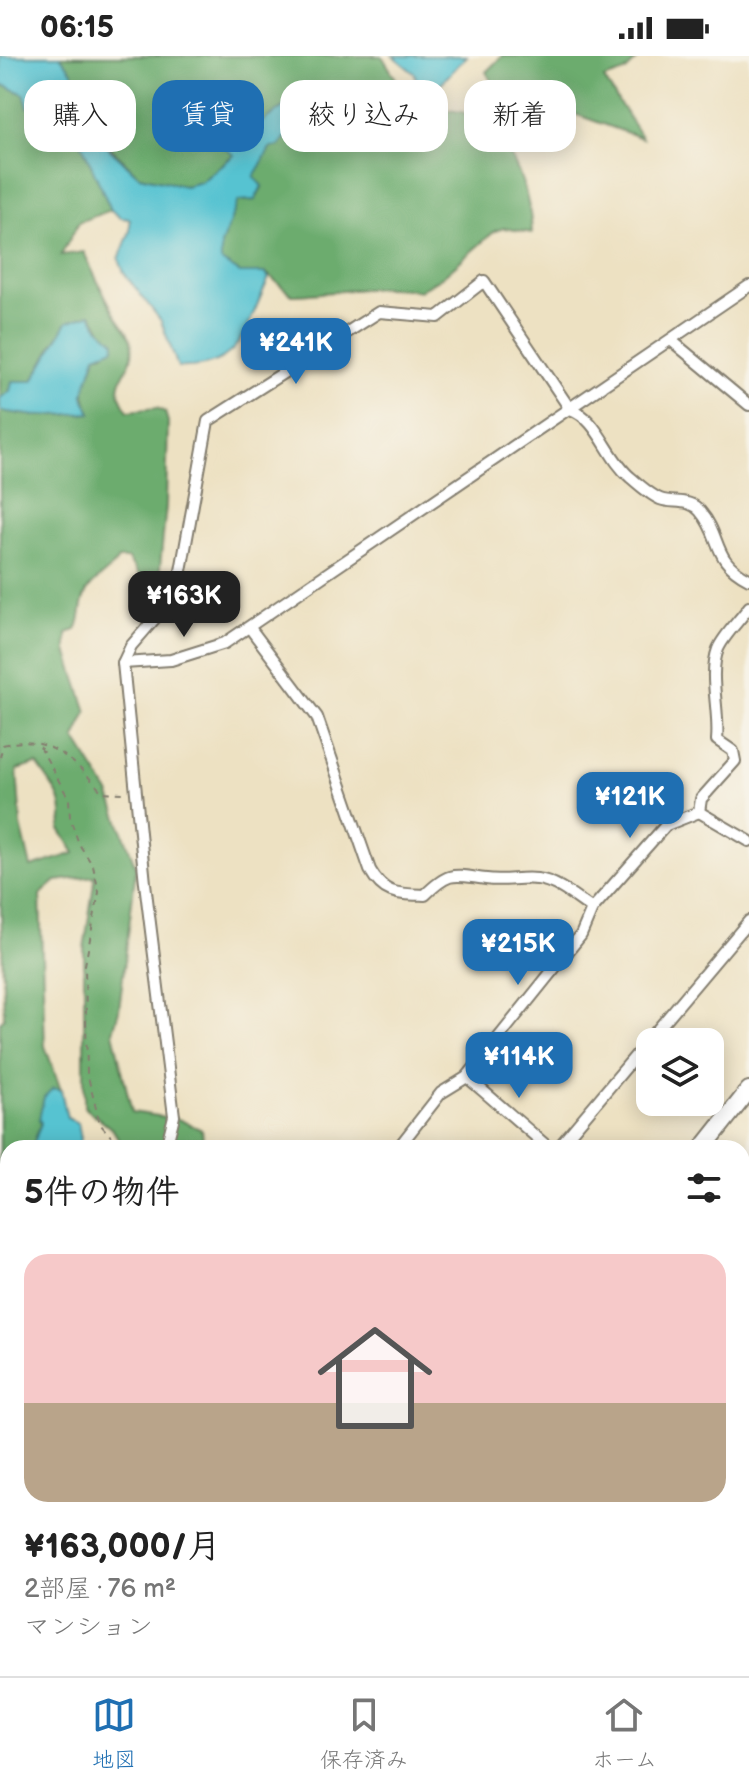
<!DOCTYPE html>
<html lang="ja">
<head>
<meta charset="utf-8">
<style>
  body { margin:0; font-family:"Balsamiq Sans","Klee One",sans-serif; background:#f2f2f2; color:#222; height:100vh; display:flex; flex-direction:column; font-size:30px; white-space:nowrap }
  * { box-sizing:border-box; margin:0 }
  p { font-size:26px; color:#767676 }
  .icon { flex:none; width:44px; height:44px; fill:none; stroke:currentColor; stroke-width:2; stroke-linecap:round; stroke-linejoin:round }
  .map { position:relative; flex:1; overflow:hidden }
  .sheet { position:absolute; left:0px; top:1084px; width:750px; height:536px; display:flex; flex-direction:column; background:#fff; border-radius:24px 24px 0 0; box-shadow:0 4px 20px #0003 }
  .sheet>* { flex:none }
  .top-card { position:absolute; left:24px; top:24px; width:702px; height:72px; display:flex; gap:16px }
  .controls { position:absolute; left:636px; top:972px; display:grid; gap:16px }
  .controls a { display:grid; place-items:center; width:88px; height:88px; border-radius:16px; background:#fff; box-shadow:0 4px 20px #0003; font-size:40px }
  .price { position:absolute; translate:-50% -68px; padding:0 18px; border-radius:16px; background:#1f6fb2; color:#fff; font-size:26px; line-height:52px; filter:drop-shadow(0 2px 4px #0008) }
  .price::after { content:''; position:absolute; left:50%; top:48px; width:24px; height:18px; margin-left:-12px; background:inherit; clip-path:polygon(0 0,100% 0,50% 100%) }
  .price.active { background:#222; color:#fff }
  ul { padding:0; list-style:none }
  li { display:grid; align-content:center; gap:16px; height:424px; padding:0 24px }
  li span { display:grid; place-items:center; height:248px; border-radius:24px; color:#555 }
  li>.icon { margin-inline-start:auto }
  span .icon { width:144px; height:144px; fill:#fffc; stroke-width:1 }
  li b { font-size:34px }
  h2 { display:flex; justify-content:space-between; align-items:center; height:96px; padding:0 24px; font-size:34px }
  .pill { padding:0 28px; border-radius:24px; background:#fff; box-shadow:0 4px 20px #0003; font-size:28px; line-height:72px }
  .pill.active { background:#1f6fb2; color:#fff }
  .status { display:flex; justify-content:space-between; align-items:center; height:56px; padding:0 40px; background:#fff; direction:ltr }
  .status svg { height:22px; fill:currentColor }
  .dock { display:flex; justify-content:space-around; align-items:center; height:112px; border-top:2px solid #e0e0e0; background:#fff; font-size:22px; color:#767676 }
  .dock a { display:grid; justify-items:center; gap:4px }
  .dock .active { color:#1f6fb2 }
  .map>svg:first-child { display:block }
  .green { fill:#85c77f; stroke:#50724e; stroke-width:2 }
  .forest { fill:#6cac6e; stroke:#446445; stroke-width:2; fill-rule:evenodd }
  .water { fill:#57c3d1; stroke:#3a7076; stroke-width:2 }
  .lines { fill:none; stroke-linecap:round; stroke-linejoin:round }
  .river { stroke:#57c3d1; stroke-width:22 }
  .minor-casing { stroke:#847e6f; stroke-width:14 }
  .primary-casing { stroke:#847e6f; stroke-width:20 }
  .path { stroke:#847e6f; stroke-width:2; stroke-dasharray:6 6; stroke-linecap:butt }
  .minor { stroke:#fff; stroke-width:10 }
  .primary { stroke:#fff; stroke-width:16 }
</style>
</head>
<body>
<div class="status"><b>06:15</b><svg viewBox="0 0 49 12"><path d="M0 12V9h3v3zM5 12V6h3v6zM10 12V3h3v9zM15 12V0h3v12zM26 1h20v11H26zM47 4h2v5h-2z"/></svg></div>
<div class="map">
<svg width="749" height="1620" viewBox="0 0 749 1620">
  <rect width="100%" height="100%" fill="#f7f3e8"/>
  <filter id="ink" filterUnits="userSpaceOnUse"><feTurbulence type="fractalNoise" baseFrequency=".0125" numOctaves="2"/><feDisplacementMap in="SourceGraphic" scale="16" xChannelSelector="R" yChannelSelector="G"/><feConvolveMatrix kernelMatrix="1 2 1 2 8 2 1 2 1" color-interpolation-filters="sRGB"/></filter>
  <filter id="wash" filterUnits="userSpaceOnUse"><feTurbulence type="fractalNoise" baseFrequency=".006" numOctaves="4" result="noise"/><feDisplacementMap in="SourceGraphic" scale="32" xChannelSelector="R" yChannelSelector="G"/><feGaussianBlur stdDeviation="1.8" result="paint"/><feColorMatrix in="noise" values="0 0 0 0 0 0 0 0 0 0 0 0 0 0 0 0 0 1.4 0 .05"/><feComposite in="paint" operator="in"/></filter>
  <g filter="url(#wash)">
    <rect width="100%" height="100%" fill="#ede1c2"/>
    <g class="green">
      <path d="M749 1204V1323L742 1330V1206Z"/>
      <path d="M334 1612H490L484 1620H330Z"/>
    </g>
    <g class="forest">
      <path d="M60 0H382L418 59C434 56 451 51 467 58 510 75 530 135 532 177L504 172 495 175 443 220 419 235C381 227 332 238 292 239L266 217H240L221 205V189L238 145 255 144 262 131 254 121 292 45 256 70 213 68 234 98 201 126 185 130 139 120 108 89 96 84 88 101 111 154 79 166 61 199 84 196C93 218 104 238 115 258 120 266 129 276 131 285 140 316 103 320 128 355L157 352 165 356 168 366 166 450 158 532 138 518 128 503H118C110 516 99 520 90 531 79 544 83 560 76 574L67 577V595L87 656 75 682 109 737 136 812 119 954 113 976 132 1056 178 1063 202 1074 203 1083H174L168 1092H124L113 1074 84 1051V893L95 820 56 825 40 839 45 990 61 1034 53 1032 32 1092H8V1159L0 1153V966L4 962 0 808V355L36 360 91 357C77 328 90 326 96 299L105 297V279L91 258 76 263 54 287 33 325 20 327 0 342V23L1 28 25 38 41 56 57 37 69 30 73 17ZM37 708C52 730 68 745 60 773L75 797 31 811 21 769 17 714Z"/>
      <path d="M502 0H641L625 16 604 23 642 82 555 51 500 40 486 16Z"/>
      <path d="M8 1376V1418L0 1427V1379Z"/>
    </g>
    <g class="water">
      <path d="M0 0H60L73 17 69 30 57 37 42 57 28 51 24 38 1 28Z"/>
      <path d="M393 0H467L429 40H419L415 18Z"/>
      <path d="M304 44 296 68 279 90 270 92 254 121 262 130 255 144 238 145 221 189V205L240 217H265L269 222C245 272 242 314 178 311L161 265 124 217 119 203 130 175V163L121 162 111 154 80 84 87 73 139 120 185 130 201 126 234 99 223 91V80L212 68 256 70 292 45Z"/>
      <path d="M91 258 97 270 115 286 114 292 96 299 83 340 91 357 36 360 0 355V342L10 335 12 325H33L67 266Z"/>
      <path d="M53 1032 61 1034 67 1062 78 1067 81 1083 77 1092H32L41 1067 39 1063 44 1041Z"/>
    </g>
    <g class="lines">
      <g class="river">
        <path d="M742 1280 749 1276"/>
        <path d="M460 1620 465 1612"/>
      </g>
    </g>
  </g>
  <g filter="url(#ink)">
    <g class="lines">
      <g class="minor-casing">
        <g id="minor">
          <path d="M672 285 749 349"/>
          <path d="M250 572 317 661 370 814C384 839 397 838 425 839 450 814 454 819 486 823 503 826 520 821 537 823 557 825 576 842 592 853"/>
          <path d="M123 607 171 604 225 587 749 230"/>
          <path d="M699 756 701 743 735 705 733 695 717 684C720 655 708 620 718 593 724 579 740 564 749 551"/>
          <path d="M699 756 749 785"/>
          <path d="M467 1021 549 1092"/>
          <path d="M166 1092 174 1060 145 827 123 607 131 590 177 537 208 365 379 256 438 261 484 225 570 353C598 362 607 402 630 421 638 428 650 439 660 443 673 448 689 442 700 455 723 482 711 504 749 523"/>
          <path d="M398 1092 441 1037 467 1021 581 879 592 853 666 769 699 756"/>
          <path d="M558 1092 749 865"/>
        </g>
      </g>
      <g class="primary-casing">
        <g id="primary">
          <path d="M703 1092 749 1034"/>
          <path d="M251 1620 256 1612"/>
        </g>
      </g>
      <g class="path">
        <path d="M40 691 69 743 70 762 79 788 93 810 99 836 85 909 87 1017 100 1068 121 1092"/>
        <path d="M0 701 3 689C48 677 75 705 102 736L123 737"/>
        <path d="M0 1153 8 1170"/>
        <path d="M0 1316 8 1319"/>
        <path d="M742 1355 749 1346"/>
        <path d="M0 1370 8 1368"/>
        <path d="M742 1423 749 1401"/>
        <path d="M742 1538 749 1541"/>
        <path d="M506 1620 512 1612"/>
        <path d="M667 1620 670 1612"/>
      </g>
      <use href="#minor" class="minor"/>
      <use href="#primary" class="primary"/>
    </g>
  </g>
</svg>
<div class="controls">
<a><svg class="icon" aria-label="layers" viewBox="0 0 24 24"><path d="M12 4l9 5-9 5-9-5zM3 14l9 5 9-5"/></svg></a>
</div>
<b class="price" style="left:296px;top:330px">¥241K</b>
<b class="price active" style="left:184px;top:583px">¥163K</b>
<b class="price" style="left:630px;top:784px">¥121K</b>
<b class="price" style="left:518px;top:931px">¥215K</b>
<b class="price" style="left:519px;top:1044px">¥114K</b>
<div class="top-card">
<a class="pill">購入</a>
<a class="pill active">賃貸</a>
<a class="pill">絞り込み</a>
<a class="pill">新着</a>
</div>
<section class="sheet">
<h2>5件の物件<svg class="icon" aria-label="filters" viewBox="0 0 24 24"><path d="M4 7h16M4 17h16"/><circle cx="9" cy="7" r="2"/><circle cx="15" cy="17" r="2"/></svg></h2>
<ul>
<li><span style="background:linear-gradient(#f6c9c9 60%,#b9a48a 0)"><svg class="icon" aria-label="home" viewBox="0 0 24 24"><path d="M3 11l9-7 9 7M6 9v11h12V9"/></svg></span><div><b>¥163,000/月</b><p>2部屋 · 76 m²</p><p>マンション</p></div></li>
</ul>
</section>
</div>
<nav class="dock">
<a class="active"><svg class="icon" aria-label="map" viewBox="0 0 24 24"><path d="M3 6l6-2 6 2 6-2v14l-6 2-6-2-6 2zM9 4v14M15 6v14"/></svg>地図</a>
<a><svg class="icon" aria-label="saved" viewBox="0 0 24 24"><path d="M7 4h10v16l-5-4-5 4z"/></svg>保存済み</a>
<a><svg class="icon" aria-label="home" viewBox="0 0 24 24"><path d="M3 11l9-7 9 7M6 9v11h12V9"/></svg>ホーム</a>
</nav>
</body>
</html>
